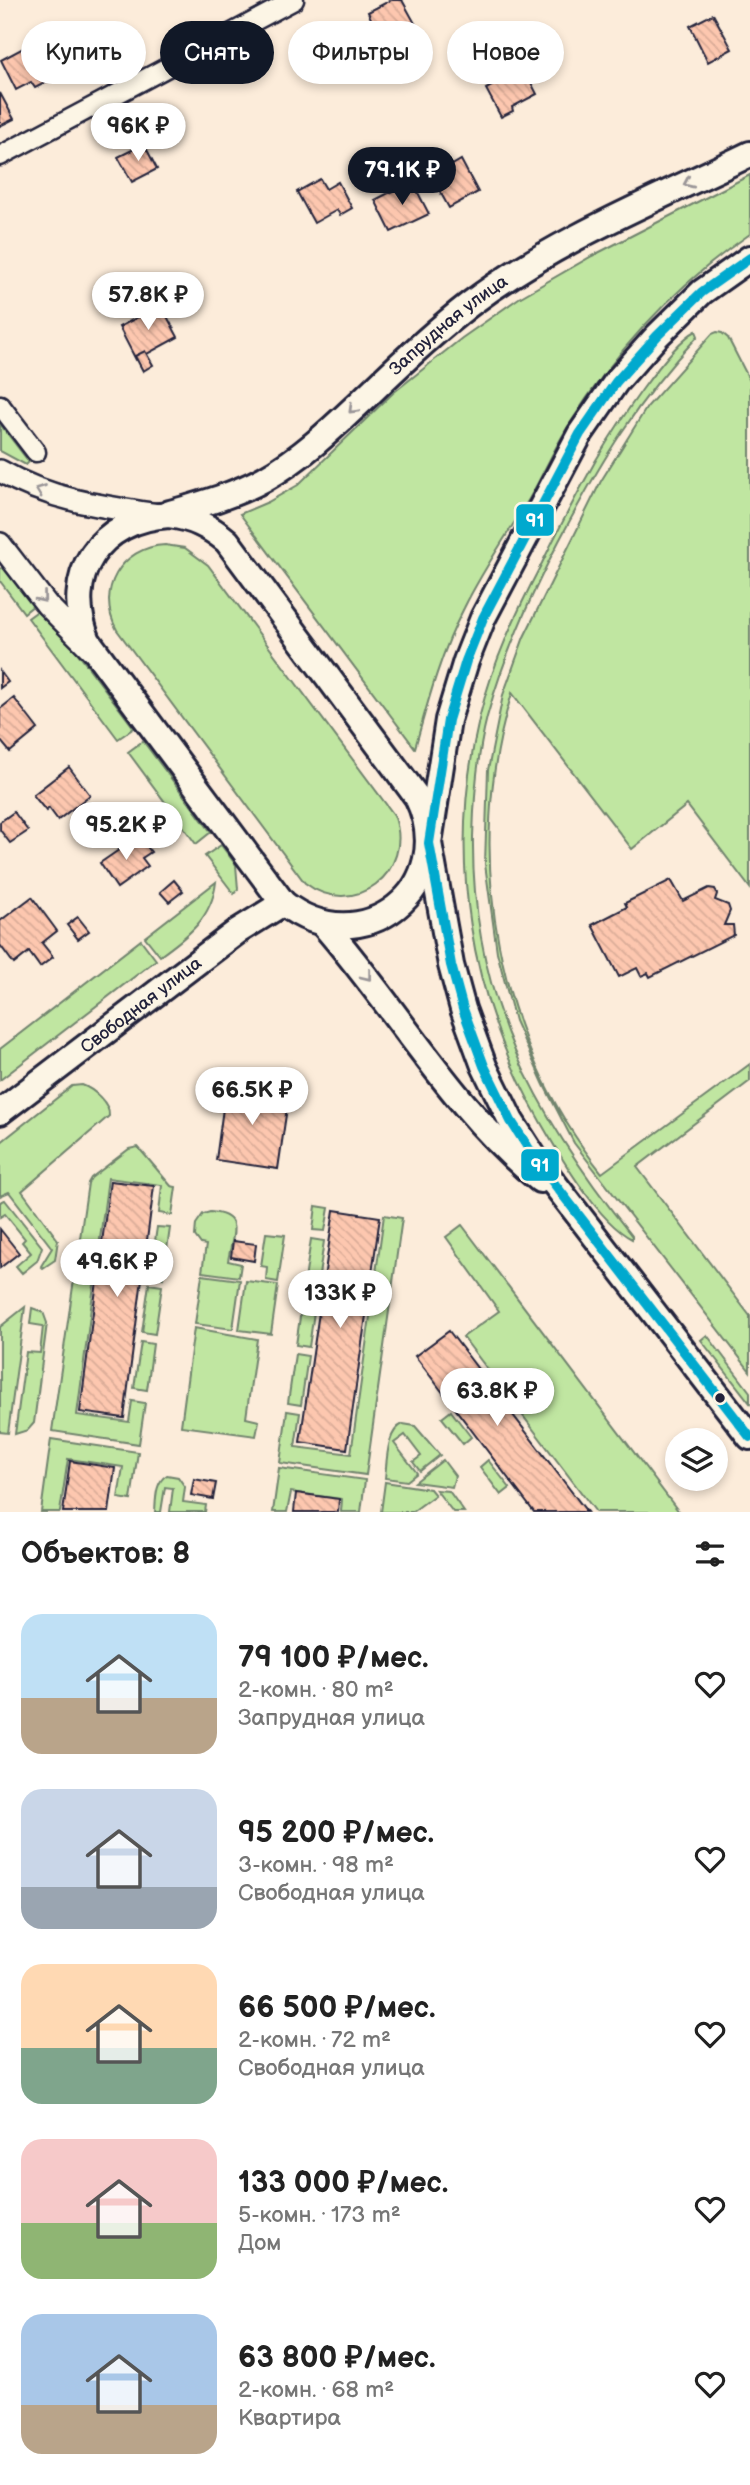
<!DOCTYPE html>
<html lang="ru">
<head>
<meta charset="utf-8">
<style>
  body { margin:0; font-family:"Balsamiq Sans",sans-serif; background:#f2f2f2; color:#222; height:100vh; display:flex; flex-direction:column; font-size:26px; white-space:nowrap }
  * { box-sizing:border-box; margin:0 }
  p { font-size:23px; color:#767676 }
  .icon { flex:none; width:38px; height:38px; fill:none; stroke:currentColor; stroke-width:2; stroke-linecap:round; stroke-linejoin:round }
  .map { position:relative; height:1512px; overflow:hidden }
  .drawer { display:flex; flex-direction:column; background:#fff; flex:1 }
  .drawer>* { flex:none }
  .hud { position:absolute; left:21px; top:21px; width:709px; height:63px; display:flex; gap:14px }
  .buttons { position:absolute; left:665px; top:1428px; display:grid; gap:14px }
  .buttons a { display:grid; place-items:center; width:63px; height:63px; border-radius:50%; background:#fff; box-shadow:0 4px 10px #0003; font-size:35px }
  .price { position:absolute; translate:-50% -60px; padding:0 16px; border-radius:24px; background:#fff; color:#222; font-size:23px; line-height:46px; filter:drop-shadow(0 2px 4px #0008) }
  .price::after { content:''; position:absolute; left:50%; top:42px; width:21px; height:16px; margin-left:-10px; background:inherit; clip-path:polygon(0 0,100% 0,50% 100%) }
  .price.current { background:#111827; color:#fff }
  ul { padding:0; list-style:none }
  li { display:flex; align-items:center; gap:21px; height:175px; padding:0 21px }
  li span { display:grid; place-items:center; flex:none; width:196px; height:140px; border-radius:21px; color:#555 }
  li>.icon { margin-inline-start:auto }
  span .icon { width:84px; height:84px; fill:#fffc; stroke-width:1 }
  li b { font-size:30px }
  h2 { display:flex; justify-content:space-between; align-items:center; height:84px; padding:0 21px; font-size:30px }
  .pill { padding:0 24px; border-radius:32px; background:#fff; box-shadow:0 4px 10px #0003; font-size:24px; line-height:63px }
  .pill.current { background:#111827; color:#fff }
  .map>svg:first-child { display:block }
  .green { fill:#c0e6a1; stroke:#71846e; stroke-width:2 }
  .building { fill:url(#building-back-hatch); stroke:#22223b; stroke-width:2 }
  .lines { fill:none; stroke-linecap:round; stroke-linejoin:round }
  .minor-casing { stroke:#22223b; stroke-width:23 }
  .tertiary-casing { stroke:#22223b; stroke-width:26 }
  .secondary-casing { stroke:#22223b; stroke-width:30 }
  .minor { stroke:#fcf5e5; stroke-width:18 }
  .tertiary { stroke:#fcf5e5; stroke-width:21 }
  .secondary { stroke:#fcf5e5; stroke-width:24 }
  .bus-1-casing { stroke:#fcf5e5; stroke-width:16 }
  .bus-1 { stroke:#00a9ce; stroke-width:10 }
  .oneway { stroke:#9a9698 }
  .bus-dot { fill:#22223b; stroke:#fcf5e5; stroke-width:2.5 }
  .labels { text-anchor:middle; stroke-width:5; stroke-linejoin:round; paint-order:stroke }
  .street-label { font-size:18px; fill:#22223b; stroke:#fcf5e5 }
  .line-badge { stroke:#fcf5e5; stroke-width:2.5 }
  .badge-label { font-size:19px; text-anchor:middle; font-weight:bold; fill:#fff }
</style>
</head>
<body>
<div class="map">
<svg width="750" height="1512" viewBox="0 0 750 1512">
  <defs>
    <pattern id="building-back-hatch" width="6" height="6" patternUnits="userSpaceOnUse" patternTransform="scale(1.75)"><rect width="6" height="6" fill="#fdc7af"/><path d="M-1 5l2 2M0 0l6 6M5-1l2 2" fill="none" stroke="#d9ab97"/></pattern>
  </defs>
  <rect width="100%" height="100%" fill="#fcecda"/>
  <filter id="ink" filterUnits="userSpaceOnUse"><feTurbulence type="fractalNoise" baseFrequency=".0143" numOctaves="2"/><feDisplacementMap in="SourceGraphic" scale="14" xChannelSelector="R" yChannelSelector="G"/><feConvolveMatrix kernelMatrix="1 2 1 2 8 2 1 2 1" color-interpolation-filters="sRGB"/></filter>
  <g filter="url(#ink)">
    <g class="green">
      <path d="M750 175V234C677 284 616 350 569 425 554 448 543 475 529 499 507 535 482 571 464 608 441 652 428 701 415 748L240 514 268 502 298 485 393 393 462 338 519 298 592 256Z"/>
      <path d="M696 331 698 336C637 400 600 463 559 541 530 597 504 655 487 717 477 756 474 797 473 837 471 998 534 1114 632 1236V1239C598 1222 560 1156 541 1123 469 997 446 857 480 715 493 662 517 611 542 563 559 528 577 494 596 460 614 430 668 345 696 331Z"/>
      <path d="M717 332 722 333 728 338 750 381V888L687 805 632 849 512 693C462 853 497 1043 602 1173L750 1064V1081L637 1167 750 1316V1371L574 1143 544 1085 515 1021 497 952 485 864 488 770 503 695 524 637 601 481 629 436 647 407 712 334Z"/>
      <path d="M0 424 29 462 26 465 0 451Z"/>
      <path d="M165 545 185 548 208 565 394 815C416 872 353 920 305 883L117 630C95 591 121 547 165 545Z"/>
      <path d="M10 562 39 601 24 613 0 581V569Z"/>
      <path d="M43 607 134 728 118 739 28 618Z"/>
      <path d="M143 741 211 832 196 844 128 752Z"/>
      <path d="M221 845 236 865 238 889 234 894 205 856Z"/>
      <path d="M216 882C212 918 188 936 160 956L145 937Z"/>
      <path d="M141 940 156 960 0 1080V1049Z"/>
      <path d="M82 1085C93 1089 110 1103 109 1116L22 1191 58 1240 55 1260 43 1268 41 1266 52 1248 9 1192 0 1196V1143L72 1086Z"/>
      <path d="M138 1147 171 1186 176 1187 172 1215 159 1213 162 1185 108 1178 77 1415 129 1422 132 1401 145 1403 139 1444 52 1431 88 1183 91 1178 129 1149Z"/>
      <path d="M5 1200 42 1247 37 1261 22 1273 16 1266 31 1253 22 1242 25 1239 5 1214 0 1217V1202Z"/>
      <path d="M316 1206 329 1208 325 1231 313 1230Z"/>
      <path d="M210 1212C245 1215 232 1235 228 1261L241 1264 239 1277 202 1272 206 1245 201 1244 195 1236 196 1224 203 1214Z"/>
      <path d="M384 1215 402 1218 366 1475 280 1463 287 1411 300 1413 295 1447 351 1454Z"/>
      <path d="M462 1225 679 1512H596L463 1337 499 1311 446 1237Z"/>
      <path d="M157 1227 170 1228 163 1278 150 1276Z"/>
      <path d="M266 1233 285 1235 278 1282 266 1280 267 1267 261 1266Z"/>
      <path d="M311 1239 324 1241 317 1289 304 1287Z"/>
      <path d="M202 1275 240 1280 233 1329 195 1324Z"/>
      <path d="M246 1281 278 1285 271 1334 239 1330Z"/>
      <path d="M149 1284 162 1286 155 1334 142 1332Z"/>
      <path d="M303 1296 316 1298 309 1347 296 1345Z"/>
      <path d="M25 1307 8 1433 0 1432V1327Z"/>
      <path d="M32 1308 43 1312 47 1323 34 1423 28 1430 15 1434 26 1352 40 1353 43 1326 30 1324Z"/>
      <path d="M194 1328 257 1339 246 1418 259 1421 256 1436 181 1426Z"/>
      <path d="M707 1335 750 1392V1403L701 1340Z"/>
      <path d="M141 1342 153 1344 147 1390 134 1388Z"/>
      <path d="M295 1354 308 1356 301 1405 288 1403Z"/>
      <path d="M451 1411 471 1437 463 1444 442 1418Z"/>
      <path d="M403 1424 415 1426 440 1455 420 1471 413 1462 421 1456 405 1435 394 1443 417 1473 407 1481 385 1478C387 1462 386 1431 403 1424Z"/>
      <path d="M51 1439 138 1452 131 1500 118 1498 123 1467 68 1459 60 1512H41Z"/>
      <path d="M443 1460 455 1476 452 1487 415 1482Z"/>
      <path d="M488 1460 510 1488 501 1495 480 1467Z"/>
      <path d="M279 1468 365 1480 361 1512H341L342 1499 291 1492 287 1512H273Z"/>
      <path d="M167 1475 178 1477 185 1487 183 1502 206 1505 205 1512H170L173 1488 165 1487 161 1512H155C156 1499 155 1482 167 1475Z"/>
      <path d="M385 1482 430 1489 435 1495 412 1512H381Z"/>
      <path d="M436 1490 449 1491 464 1512H453Z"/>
    </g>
    <g class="building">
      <path d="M391 0H402L417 27 388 42 391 46 377 53 362 26 372 21 368 12Z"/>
      <path d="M713 14 732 49 708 62 690 26Z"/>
      <path d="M25 47 36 68 43 65 51 80 35 88 31 82 16 90 1 60Z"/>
      <path d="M524 69 537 94 512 107 513 111 501 117 486 89Z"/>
      <path d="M0 93 14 119 0 126Z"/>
      <path d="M144 144 157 169 132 182 118 157Z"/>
      <path d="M461 160 478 192 449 208 432 177Z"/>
      <path d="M320 179 326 189 338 182 352 208 340 215 337 210 314 223 297 192Z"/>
      <path d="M412 181 429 214 391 232 375 200Z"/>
      <path d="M161 305 178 337 136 360 119 327Z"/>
      <path d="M145 351 153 365 143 371 135 356Z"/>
      <path d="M0 671 8 682 0 688Z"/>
      <path d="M14 698 38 729 10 752 0 740V709Z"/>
      <path d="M69 767 90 795 58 820 49 808 46 811 33 795Z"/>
      <path d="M14 812 28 831 10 843 0 830V822Z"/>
      <path d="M139 836 151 852 142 858 148 866 117 888 100 863Z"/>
      <path d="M174 880 183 891 169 902 160 892Z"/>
      <path d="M671 880 683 901 709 888 715 889 717 894 715 900 728 905 730 911 724 925H733L734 935 650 977 648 973 641 976 637 968 619 977 592 925 627 907 625 903Z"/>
      <path d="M32 897 57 931 42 943 53 957 40 967 29 952 14 964 0 945V921Z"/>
      <path d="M78 917 89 931 78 939 67 925Z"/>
      <path d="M226 1086 289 1094 278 1169 216 1160Z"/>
      <path d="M110 1181 154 1186 124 1418 80 1412Z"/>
      <path d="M334 1210 380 1217 347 1449 300 1442Z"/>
      <path d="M0 1229 19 1253 0 1268Z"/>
      <path d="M233 1241 256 1244 254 1261 231 1257Z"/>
      <path d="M449 1331 587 1512H534L415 1356Z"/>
      <path d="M70 1461 115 1468 109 1512H63Z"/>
      <path d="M194 1479 216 1483 213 1499 191 1495Z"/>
      <path d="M296 1493 339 1499 338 1512H294Z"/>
    </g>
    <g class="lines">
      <g class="minor-casing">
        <g id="minor">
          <path d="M0 156 294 0"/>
          <path d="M0 405 36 452"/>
        </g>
      </g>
      <g class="tertiary-casing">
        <g id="tertiary">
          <path d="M0 471C50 500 103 507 159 515"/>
          <path d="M0 544 47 605 92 650"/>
        </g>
      </g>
      <g class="secondary-casing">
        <g id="secondary">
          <path d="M750 258 702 292 657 336 616 382 580 434 483 618 466 661 448 720 429 843 451 965 463 1009 484 1066 511 1121 536 1160 750 1437"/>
          <path id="s1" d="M170 513C202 504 235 495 264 479 305 456 337 424 371 392 402 362 435 331 470 304 555 240 655 200 750 154"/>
          <path d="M169 515C192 518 209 526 227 541L417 797C461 887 362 965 283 903L88 641C61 576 99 519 169 515Z"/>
          <path d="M323 924C396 1007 454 1111 540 1180"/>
          <path id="s2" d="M0 1112 238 931 283 903"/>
        </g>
      </g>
      <use href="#minor" class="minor"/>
      <use href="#tertiary" class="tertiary"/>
      <use href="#secondary" class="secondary"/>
      <g class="bus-1-casing">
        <path id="bus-1" d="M750 258 702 292 657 336 616 382 580 434 483 618 466 661 448 720 429 843 451 965 463 1009 484 1066 511 1121 536 1160 750 1437"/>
      </g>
      <use href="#bus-1" class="bus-1"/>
    </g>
    <defs><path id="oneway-chevron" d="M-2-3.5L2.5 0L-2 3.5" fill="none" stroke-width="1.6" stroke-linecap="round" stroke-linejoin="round" transform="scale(1.75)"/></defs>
    <g class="oneway">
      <use href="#oneway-chevron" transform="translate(688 183) rotate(156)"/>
      <use href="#oneway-chevron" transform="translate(353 409) rotate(136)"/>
      <use href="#oneway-chevron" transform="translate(40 490) rotate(-159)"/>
      <use href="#oneway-chevron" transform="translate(42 598) rotate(51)"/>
      <use href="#oneway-chevron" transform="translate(367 976) rotate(52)"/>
    </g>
  </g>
  <circle class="bus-dot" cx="720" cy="1398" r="6"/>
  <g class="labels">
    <g class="street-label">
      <text dy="6" stroke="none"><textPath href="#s1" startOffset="341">Запрудная улица</textPath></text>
      <text dy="6" stroke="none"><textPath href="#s2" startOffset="177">Свободная улица</textPath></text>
    </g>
  </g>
  <g class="line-badge">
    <rect x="515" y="503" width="40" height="34" rx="7" fill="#00a9ce"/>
    <rect x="520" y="1148" width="40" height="34" rx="7" fill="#00a9ce"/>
  </g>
  <g class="badge-label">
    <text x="535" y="527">91</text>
    <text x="540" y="1172">91</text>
  </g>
</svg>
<div class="buttons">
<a><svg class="icon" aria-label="layers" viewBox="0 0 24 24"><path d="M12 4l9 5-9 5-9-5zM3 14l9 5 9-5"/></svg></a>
</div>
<b class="price" style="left:138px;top:163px">96K ₽</b>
<b class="price current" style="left:402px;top:207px">79.1K ₽</b>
<b class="price" style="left:148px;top:332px">57.8K ₽</b>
<b class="price" style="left:126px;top:862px">95.2K ₽</b>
<b class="price" style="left:252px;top:1127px">66.5K ₽</b>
<b class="price" style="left:117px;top:1299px">49.6K ₽</b>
<b class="price" style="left:340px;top:1330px">133K ₽</b>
<b class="price" style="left:497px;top:1428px">63.8K ₽</b>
<div class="hud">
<a class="pill">Купить</a>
<a class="pill current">Снять</a>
<a class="pill">Фильтры</a>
<a class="pill">Новое</a>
</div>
</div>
<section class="drawer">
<h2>Объектов: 8<svg class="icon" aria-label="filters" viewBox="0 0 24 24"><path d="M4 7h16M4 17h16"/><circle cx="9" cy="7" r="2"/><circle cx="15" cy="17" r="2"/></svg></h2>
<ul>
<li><span style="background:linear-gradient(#bfe0f5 60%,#b9a48a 0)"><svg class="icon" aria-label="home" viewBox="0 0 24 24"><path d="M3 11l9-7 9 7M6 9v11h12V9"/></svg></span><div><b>79 100 ₽/мес.</b><p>2-комн. · 80 m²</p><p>Запрудная улица</p></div><svg class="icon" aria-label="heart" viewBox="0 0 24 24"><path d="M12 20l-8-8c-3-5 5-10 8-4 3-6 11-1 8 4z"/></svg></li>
<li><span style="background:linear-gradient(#c9d6e8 70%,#9aa5b1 0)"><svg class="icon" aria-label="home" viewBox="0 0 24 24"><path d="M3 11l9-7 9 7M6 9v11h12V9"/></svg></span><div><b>95 200 ₽/мес.</b><p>3-комн. · 98 m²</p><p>Свободная улица</p></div><svg class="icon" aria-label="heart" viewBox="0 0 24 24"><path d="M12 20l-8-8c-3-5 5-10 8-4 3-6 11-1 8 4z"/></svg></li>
<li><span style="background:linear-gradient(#ffd9b3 60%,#7fa58c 0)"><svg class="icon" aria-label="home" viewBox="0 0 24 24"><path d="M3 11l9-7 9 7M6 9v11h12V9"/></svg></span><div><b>66 500 ₽/мес.</b><p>2-комн. · 72 m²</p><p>Свободная улица</p></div><svg class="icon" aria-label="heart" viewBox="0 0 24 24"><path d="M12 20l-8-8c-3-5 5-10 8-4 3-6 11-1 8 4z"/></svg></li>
<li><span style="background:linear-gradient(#f6c9c9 60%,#8fb573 0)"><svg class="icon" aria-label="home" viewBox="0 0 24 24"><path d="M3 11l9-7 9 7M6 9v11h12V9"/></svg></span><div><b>133 000 ₽/мес.</b><p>5-комн. · 173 m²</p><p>Дом</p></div><svg class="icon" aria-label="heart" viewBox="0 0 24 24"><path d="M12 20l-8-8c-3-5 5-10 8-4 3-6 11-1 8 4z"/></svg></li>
<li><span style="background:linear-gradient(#a9c7e8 65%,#b9a48a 0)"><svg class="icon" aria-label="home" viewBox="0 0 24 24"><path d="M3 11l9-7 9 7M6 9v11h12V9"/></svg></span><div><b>63 800 ₽/мес.</b><p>2-комн. · 68 m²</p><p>Квартира</p></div><svg class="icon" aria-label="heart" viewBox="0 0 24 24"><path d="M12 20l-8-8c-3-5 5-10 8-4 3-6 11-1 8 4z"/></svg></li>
</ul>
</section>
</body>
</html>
